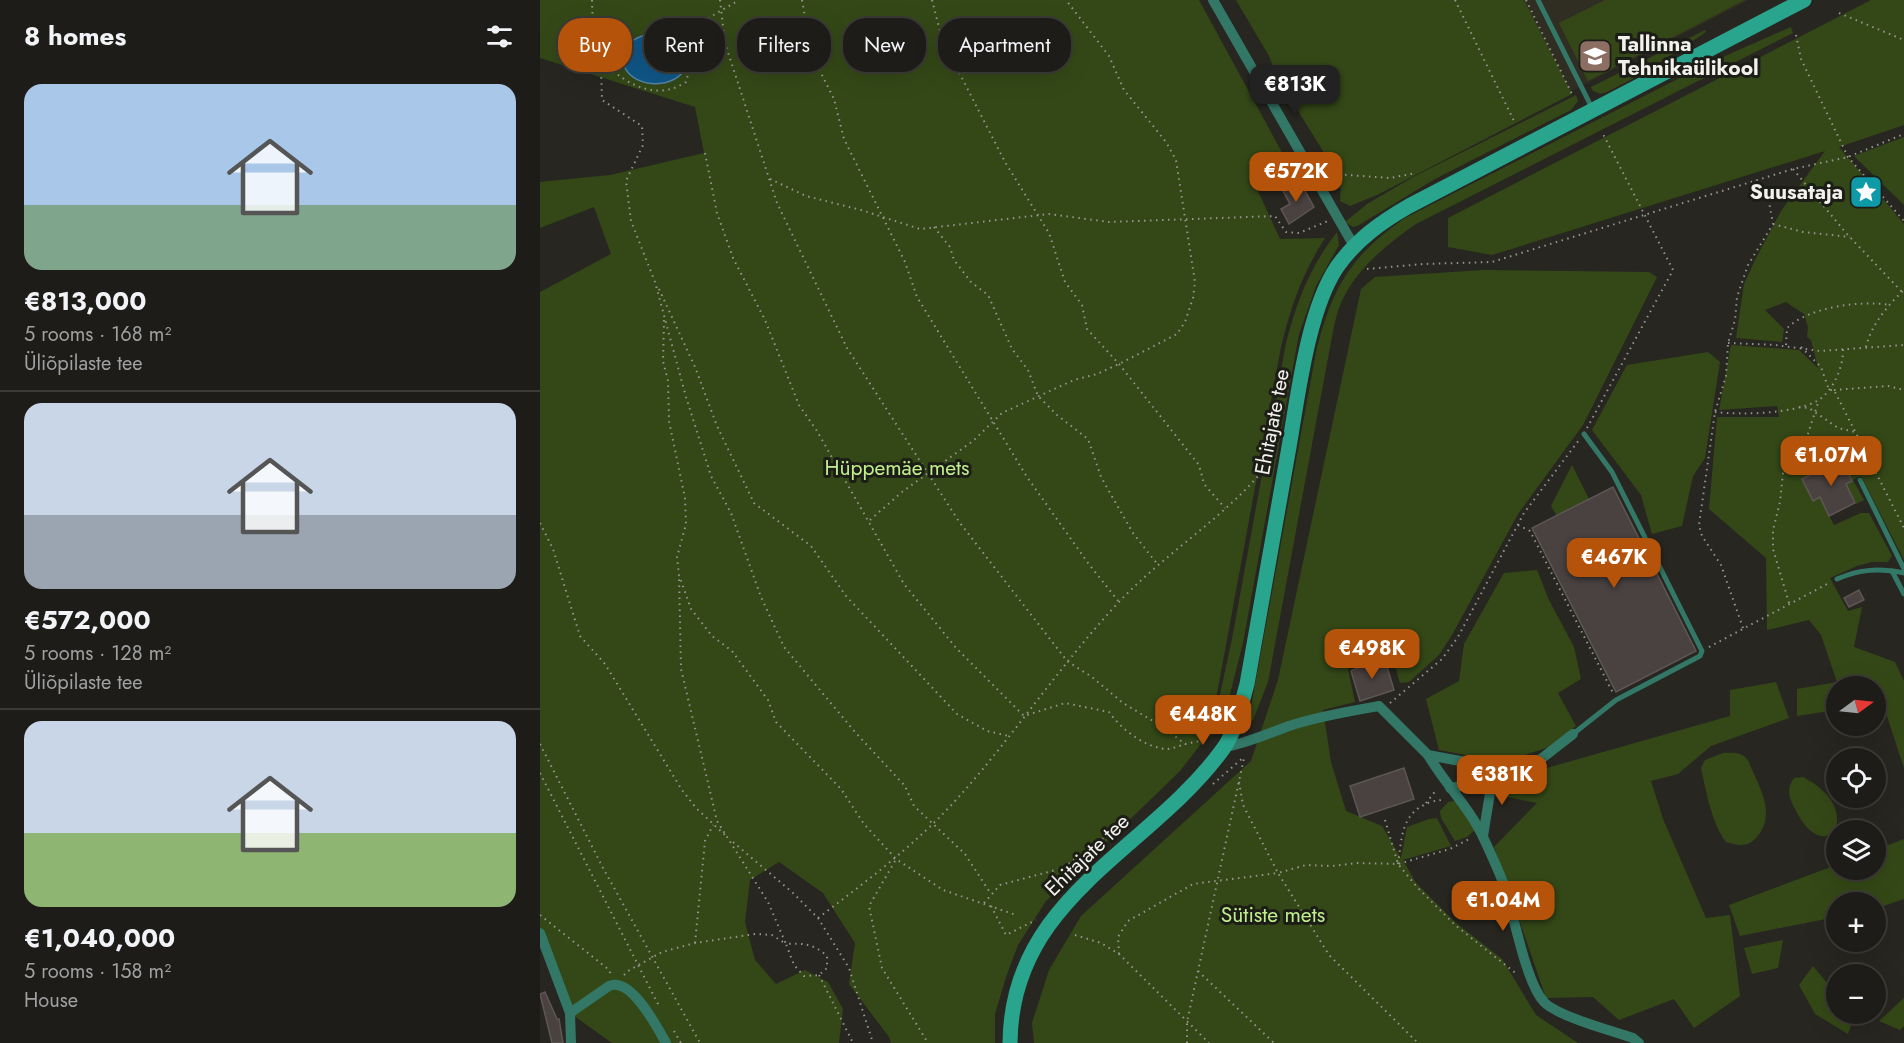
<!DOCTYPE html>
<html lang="en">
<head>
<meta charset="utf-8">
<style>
  body { margin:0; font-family:Jost,sans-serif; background:#252521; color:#f1f3f6; height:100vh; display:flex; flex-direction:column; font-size:22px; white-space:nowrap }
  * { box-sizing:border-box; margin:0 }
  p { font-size:20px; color:#a0a1a2 }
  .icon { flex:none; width:33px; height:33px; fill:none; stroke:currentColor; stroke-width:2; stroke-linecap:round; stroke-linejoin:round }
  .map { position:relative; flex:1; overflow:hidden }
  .panel { display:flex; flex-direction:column; background:#1d1c18; width:540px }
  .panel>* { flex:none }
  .top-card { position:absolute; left:18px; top:18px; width:570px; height:54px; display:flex; gap:12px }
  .needle { width:39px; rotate:75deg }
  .controls { position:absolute; left:1286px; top:676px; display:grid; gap:12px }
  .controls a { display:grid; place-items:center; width:60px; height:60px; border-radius:50%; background:#1d1c18; box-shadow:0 6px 24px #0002,0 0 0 2px #3b3a37; font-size:30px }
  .price { position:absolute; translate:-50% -51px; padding:0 14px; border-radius:12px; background:#b45309; color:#fff; font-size:20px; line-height:39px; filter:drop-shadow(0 2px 3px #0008) }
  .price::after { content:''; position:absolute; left:50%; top:36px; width:18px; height:14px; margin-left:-9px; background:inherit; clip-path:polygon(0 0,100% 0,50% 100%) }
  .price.current { background:#222; color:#fff }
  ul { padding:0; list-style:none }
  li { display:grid; align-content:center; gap:12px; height:318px; padding:0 24px }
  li+li { border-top:2px solid #3b3a37 }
  li span { display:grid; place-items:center; height:186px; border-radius:18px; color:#555 }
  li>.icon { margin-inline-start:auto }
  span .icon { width:108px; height:108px; fill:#fffc; stroke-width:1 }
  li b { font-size:26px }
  h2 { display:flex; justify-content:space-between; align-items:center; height:72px; padding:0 24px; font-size:26px }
  .chip { padding:0 21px; border-radius:24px; background:#1d1c18; box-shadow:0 6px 24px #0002,0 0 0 2px #3b3a37; font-size:21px; line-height:54px }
  .chip.current { background:#b45309; color:#fff }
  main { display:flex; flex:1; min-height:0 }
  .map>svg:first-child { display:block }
  .built { fill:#302e22 }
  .green { fill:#344817; fill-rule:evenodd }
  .water { fill:#105687; stroke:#5484a6; stroke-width:1.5 }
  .building { fill:#4a4240; stroke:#5e5654; stroke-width:1.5 }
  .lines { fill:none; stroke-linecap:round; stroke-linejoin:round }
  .path { stroke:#969590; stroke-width:2; stroke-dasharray:1.5 4.5; stroke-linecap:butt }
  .service { stroke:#337767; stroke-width:5 }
  .minor { stroke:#337767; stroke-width:10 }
  .secondary { stroke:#2aa58d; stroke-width:15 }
  .labels { text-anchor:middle; stroke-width:6; stroke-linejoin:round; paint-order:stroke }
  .poi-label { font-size:21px; font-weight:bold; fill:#f2f1ed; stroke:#1d1d17; text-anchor:start }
  .street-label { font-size:21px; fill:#f2f1ed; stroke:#1d1d17 }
  .park-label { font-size:21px; fill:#c2ef8d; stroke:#1d1d17 }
</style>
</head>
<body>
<main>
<section class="panel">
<h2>8 homes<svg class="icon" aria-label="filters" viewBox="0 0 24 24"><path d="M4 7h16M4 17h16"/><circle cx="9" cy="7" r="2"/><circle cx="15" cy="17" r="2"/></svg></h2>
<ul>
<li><span style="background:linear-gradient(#a9c7e8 65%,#7fa58c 0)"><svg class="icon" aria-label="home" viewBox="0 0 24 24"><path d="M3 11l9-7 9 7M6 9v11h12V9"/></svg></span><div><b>€813,000</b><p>5 rooms · 168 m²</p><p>Üliõpilaste tee</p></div></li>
<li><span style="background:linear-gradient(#c9d6e8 60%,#9aa5b1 0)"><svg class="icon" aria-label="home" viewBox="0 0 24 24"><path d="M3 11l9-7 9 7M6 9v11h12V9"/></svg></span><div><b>€572,000</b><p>5 rooms · 128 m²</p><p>Üliõpilaste tee</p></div></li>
<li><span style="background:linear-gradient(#c9d6e8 60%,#8fb573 0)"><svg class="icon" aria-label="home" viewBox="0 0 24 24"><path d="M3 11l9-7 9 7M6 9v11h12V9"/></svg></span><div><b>€1,040,000</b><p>5 rooms · 158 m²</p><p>House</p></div></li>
</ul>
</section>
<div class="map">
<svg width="1364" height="1043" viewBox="0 0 1364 1043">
  <rect width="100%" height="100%" fill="#272620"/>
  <path class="built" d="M982 0H1209L1028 93Z"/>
  <g class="green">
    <path d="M0 0H659L745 158 717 189 740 239 785 238C762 274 751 306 741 347L676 699 661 744 640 771 506 901 478 945 466 977 455 1014V1043H351L349 1037 309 984 315 943 283 893 239 862 210 880 205 922 215 960 236 984 265 970 288 982 303 1009 299 1043H72L30 1013 0 933V292L71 254 54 207 0 228V182L70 175 164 153 155 107 0 58Z"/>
    <path d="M696 0H984L1032 94 837 195 810 206 800 201 801 180 737 77 729 56Z"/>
    <path d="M1065 0H1205L1048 81 1019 23Z"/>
    <path d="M1331 0H1364V125L1299 147 1364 224V560L1321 476 1313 480 1324 500 1316 504 1310 493 1284 506 1294 525 1321 513H1329L1352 556 1348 562H1332L1317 566 1290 578 1308 611 1322 607 1314 647 1355 662 1364 681V768L1343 704 1335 705V687H1296V710L1257 716V689L1297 682 1281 635 1269 620 1227 630 1226 558 1169 509 1177 417H1239L1237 406 1179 410 1191 345 1259 350 1278 368 1271 340 1267 337 1268 327 1264 314 1246 302 1225 310 1244 329 1242 342 1196 338 1204 284 1216 258 1241 211 1285 151 952 255 908 247V218ZM1301 459 1312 481 1273 501 1262 479Z"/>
    <path d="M1251 27 1253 33 876 224C847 244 815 270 801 303 797 312 795 322 793 331L728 682 713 720 708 723 776 352C792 288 810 256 865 218L1167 64Z"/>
    <path d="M1165 30 1166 32 1108 71 1067 92 1061 94 1053 91 1051 87Z"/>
    <path d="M1036 95 1038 101 1031 110 895 179 819 225 813 227 805 222 827 204 873 177Z"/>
    <path d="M1364 137V205L1314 156Z"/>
    <path d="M797 232 799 245 776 286 759 334 703 643 687 706 670 739 677 718V708L692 639 746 343C757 300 770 267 797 232Z"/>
    <path d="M943 270 1109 272 1117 277 1043 425 978 514 912 635 899 655 869 682 860 683 854 663 877 642 875 633 808 669 815 702 783 710 791 762 806 811 842 826 861 858 867 827 889 819 897 818 911 846 863 860 876 883 915 922 962 959 996 1015 1038 1043H494L492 1023 509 970 541 916 711 761 738 680 821 289 835 277Z"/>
    <path d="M1168 352 1180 362 1165 458 1153 476 1142 526 1112 534 1101 495 1052 430 1087 365Z"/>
    <path d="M1032 465 1049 499 1017 516 1011 506Z"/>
    <path d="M997 570 1009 600 1034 647 1041 679 1018 693 1036 726 1009 747 964 762 899 750 886 699 919 681 924 644 964 573Z"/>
    <path d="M1236 682 1249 718 1171 746 1138 774 1111 781 1123 819 1166 918 1190 915 1200 996 1154 1028 1134 999 1079 1020 1053 997 1006 998 954 847 997 803 962 796 975 777 1190 716V690Z"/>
    <path d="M1183 753C1189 753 1197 752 1202 755 1210 759 1210 767 1214 774 1224 796 1234 818 1216 838 1207 848 1197 845 1186 842 1172 824 1166 791 1161 768L1165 760Z"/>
    <path d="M1263 777C1328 810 1286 872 1255 809 1249 797 1246 790 1254 778Z"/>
    <path d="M920 800 936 829 927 837 915 841 901 818 900 811 908 802Z"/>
    <path d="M1364 839V899L1335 909V903H1296V917L1200 936 1189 905 1296 865V870H1335V850Z"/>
    <path d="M1243 940 1238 968 1212 974 1204 948Z"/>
    <path d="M1273 966 1296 994V1014H1312L1314 1017 1308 1034 1275 1014 1259 985Z"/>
    <path d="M1364 998V1026L1360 1030 1339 1021Z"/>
  </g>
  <path class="water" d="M109 34 137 43 148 59C146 89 95 92 84 66 83 62 83 56 83 52 90 41 96 37 109 34Z"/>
  <g class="building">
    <path d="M760 182 774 207 749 224 741 209 750 204 743 191Z"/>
    <path d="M1301 459 1312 481 1306 484 1315 503 1289 516 1280 497 1273 501 1262 479Z"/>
    <path d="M1073 487 1156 651 1076 692 992 528Z"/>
    <path d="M1319 590 1324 600 1309 607 1304 598Z"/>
    <path d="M845 660 854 690 820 701 811 671 832 661V664Z"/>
    <path d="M864 768 874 799 820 817 810 786Z"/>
    <path d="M5 992 17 1019H19L23 1043H12L0 994Z"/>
  </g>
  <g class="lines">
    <g class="path">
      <path d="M52 0 53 31 61 70 62 100 102 126 103 145 86 181 91 221 115 282 146 397 171 476 191 513 221 597 244 647 315 732 365 786 374 806 425 854 451 894"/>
      <path d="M180 0 185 43 237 203 307 348 420 523 527 661 552 677 583 703 623 727 645 744 665 740"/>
      <path d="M262 0 272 55 294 99 304 139 365 262 377 297 487 477 548 563 579 602"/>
      <path d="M392 0 402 39 465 162 509 233 525 282 542 305 547 329 579 364 659 465 664 484 685 508"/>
      <path d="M915 0 975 123"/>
      <path d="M986 0 1032 94"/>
      <path d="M1299 13 1364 40"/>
      <path d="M1256 35 1261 59 1308 157 1364 221"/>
      <path d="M61 70C74 70 76 74 87 81 107 92 126 95 146 82L154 51 147 41 135 35 155 26 199 0"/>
      <path d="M165 153 177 213 193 258 225 320 259 405 277 431 364 584 417 649 484 716 525 703 569 712C581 729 604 747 626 749 632 749 639 746 645 744"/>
      <path d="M1253 169 1306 233 1364 294"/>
      <path d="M793 174 850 178 876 173"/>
      <path d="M230 179 266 196 321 210 380 229 509 214 569 222 735 216 746 232 759 233 788 221"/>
      <path d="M1233 224 1263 232 1310 237"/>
      <path d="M394 227 410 247 414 260 431 282 448 295 472 349 488 370 498 396 517 415 548 439 561 477 582 514 593 533 618 565"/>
      <path d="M827 269 883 264 952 262 1253 169 1308 157 1364 134"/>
      <path d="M119 289 155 367 177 426 214 503 271 546 306 596 417 714 447 731 469 736"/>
      <path d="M124 320 123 361 128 381 129 421 145 498 146 524 137 557 139 575 151 609 172 636 192 651 228 700 236 722 301 789 324 824 356 859 403 890 476 915"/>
      <path d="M1188 343 1235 345 1280 351 1364 345"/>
      <path d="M1246 345 1247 328C1269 307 1321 300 1350 305"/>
      <path d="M1261 347 1281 367 1289 390H1294L1364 528"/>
      <path d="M1326 347C1331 325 1348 305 1364 290"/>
      <path d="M1294 390 1348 386 1364 390"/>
      <path d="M1259 407 1269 408 1298 428 1315 432"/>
      <path d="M1175 412C1203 415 1252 414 1277 401 1293 392 1304 366 1303 348"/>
      <path d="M1047 428 1133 270 1063 134"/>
      <path d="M330 520 362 492 433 441 462 413 534 380 557 374 579 364 637 334 645 322 653 298 655 282 636 160 626 142 584 90 569 56 526 0"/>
      <path d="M0 523 13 549 40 636 65 664 142 790 156 808 186 836"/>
      <path d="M978 525 990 531 1073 693"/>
      <path d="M1249 603 1233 549V530L1240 502 1243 473 1264 446 1279 400"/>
      <path d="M1203 628 1181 565 1162 536 1159 525 1175 412 1186 376 1188 343 1195 320 1197 297 1208 265 1233 224 1229 202 1215 181"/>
      <path d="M1169 647 1289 583"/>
      <path d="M850 703 902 659 918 637 984 513 1039 440"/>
      <path d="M0 744 63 868 160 1043"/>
      <path d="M0 773 120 1008"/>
      <path d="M699 782 703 805 738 873 766 865 792 866 817 863 858 864 910 849 931 838"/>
      <path d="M673 784 704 757"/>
      <path d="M886 803 897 789"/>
      <path d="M845 820 858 864 877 887 915 925 978 975"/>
      <path d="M193 842 253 893 278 918 309 968 333 1043"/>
      <path d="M355 861 329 906 342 968 388 1043"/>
      <path d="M858 864C862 837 861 812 891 802 896 800 900 801 905 799"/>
      <path d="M444 903 460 885 523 868 564 838 575 836"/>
      <path d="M451 906 466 935 496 920"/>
      <path d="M0 915 68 969 71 974"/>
      <path d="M278 918C327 881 375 845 416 800 473 737 520 665 578 603 622 556 678 522 720 474"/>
      <path d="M535 935 561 943 579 954 669 1043"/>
      <path d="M155 943 165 841 173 825"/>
      <path d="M579 954 578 937 588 921 653 884 738 873 789 955 878 1043"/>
      <path d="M658 971 734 1043"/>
      <path d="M84 975 88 971 122 952 155 943 215 934 232 935 246 944 254 965 264 976 279 975 287 968V956C274 944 264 943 246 944L228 902 177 821 141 669 139 575"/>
      <path d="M279 975 313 1043"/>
      <path d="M134 1031 141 1043"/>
      <path d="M647 1043V1022L704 758"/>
    </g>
    <g class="service">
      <path d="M998 0 1052 108"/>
      <path d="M1320 480 1364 569"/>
      <path d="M1352 571 1364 594"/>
      <path d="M1297 579C1320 569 1339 568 1364 573"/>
      <path d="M1033 734 1076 700 1160 656 1162 651 1072 472 1044 434"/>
    </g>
    <g class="minor">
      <path d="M673 0 814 246"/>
      <path d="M685 747C708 743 729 733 752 725 780 716 810 711 839 706L888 755 957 768 976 769 1001 759 1033 734"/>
      <path d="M888 755C905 784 930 808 944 839 951 854 958 869 964 885 974 914 985 981 1004 1002 1017 1016 1072 1031 1093 1038L1099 1043"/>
      <path d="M910 788C926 786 935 782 937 765"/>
      <path d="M943 836 951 787 957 768"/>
      <path d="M0 933 30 1013 31 1043"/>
      <path d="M30 1013 69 986C91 976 117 1027 126 1043"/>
    </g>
    <path class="secondary" d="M470 1043C471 897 609 851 683 749 696 731 701 705 707 684 721 605 735 526 749 447 758 395 768 310 797 267 816 240 841 222 869 206L1264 0"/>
  </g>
  <defs>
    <g id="university-square" transform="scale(1.725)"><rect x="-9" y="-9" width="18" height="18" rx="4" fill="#8d6e63" stroke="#1d1d17"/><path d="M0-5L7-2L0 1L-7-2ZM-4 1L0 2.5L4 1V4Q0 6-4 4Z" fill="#fff"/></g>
    <g id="sight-square" transform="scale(1.725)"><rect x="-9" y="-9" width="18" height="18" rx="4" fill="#0f9aa8" stroke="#1d1d17"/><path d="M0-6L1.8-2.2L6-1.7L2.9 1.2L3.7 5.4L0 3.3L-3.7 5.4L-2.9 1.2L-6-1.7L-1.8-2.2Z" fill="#fff"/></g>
  </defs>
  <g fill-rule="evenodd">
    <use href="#university-square" x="1055" y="56"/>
    <use href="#sight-square" x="1326" y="192"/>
  </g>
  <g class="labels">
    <g class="poi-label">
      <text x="1078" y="51">Tallinna<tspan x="1078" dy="24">Tehnikaülikool</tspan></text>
      <text x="1303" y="199" text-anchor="end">Suusataja</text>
    </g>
    <g class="street-label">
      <text transform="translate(732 422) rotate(-79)" y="7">Ehitajate tee</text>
      <text transform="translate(547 855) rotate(-44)" y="7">Ehitajate tee</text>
    </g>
    <g class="park-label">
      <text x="357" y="475">Hüppemäe mets</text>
      <text x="733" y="922">Sütiste mets</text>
    </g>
  </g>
</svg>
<div class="controls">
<a><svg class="needle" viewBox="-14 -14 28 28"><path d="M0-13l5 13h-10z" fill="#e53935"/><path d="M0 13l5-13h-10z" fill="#a0a1a2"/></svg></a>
<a><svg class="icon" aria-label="locate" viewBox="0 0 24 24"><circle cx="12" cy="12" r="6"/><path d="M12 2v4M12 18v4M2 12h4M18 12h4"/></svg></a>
<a><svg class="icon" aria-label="layers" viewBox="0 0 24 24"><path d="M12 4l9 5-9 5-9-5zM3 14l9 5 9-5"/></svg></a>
<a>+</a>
<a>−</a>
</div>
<b class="price current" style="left:755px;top:116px">€813K</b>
<b class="price" style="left:756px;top:203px">€572K</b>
<b class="price" style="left:1291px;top:487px">€1.07M</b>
<b class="price" style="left:1074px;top:589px">€467K</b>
<b class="price" style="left:832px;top:680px">€498K</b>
<b class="price" style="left:663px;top:746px">€448K</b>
<b class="price" style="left:962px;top:806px">€381K</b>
<b class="price" style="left:963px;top:932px">€1.04M</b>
<div class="top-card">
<a class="chip current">Buy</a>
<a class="chip">Rent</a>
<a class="chip">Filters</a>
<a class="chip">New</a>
<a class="chip">Apartment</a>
</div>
</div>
</main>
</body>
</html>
